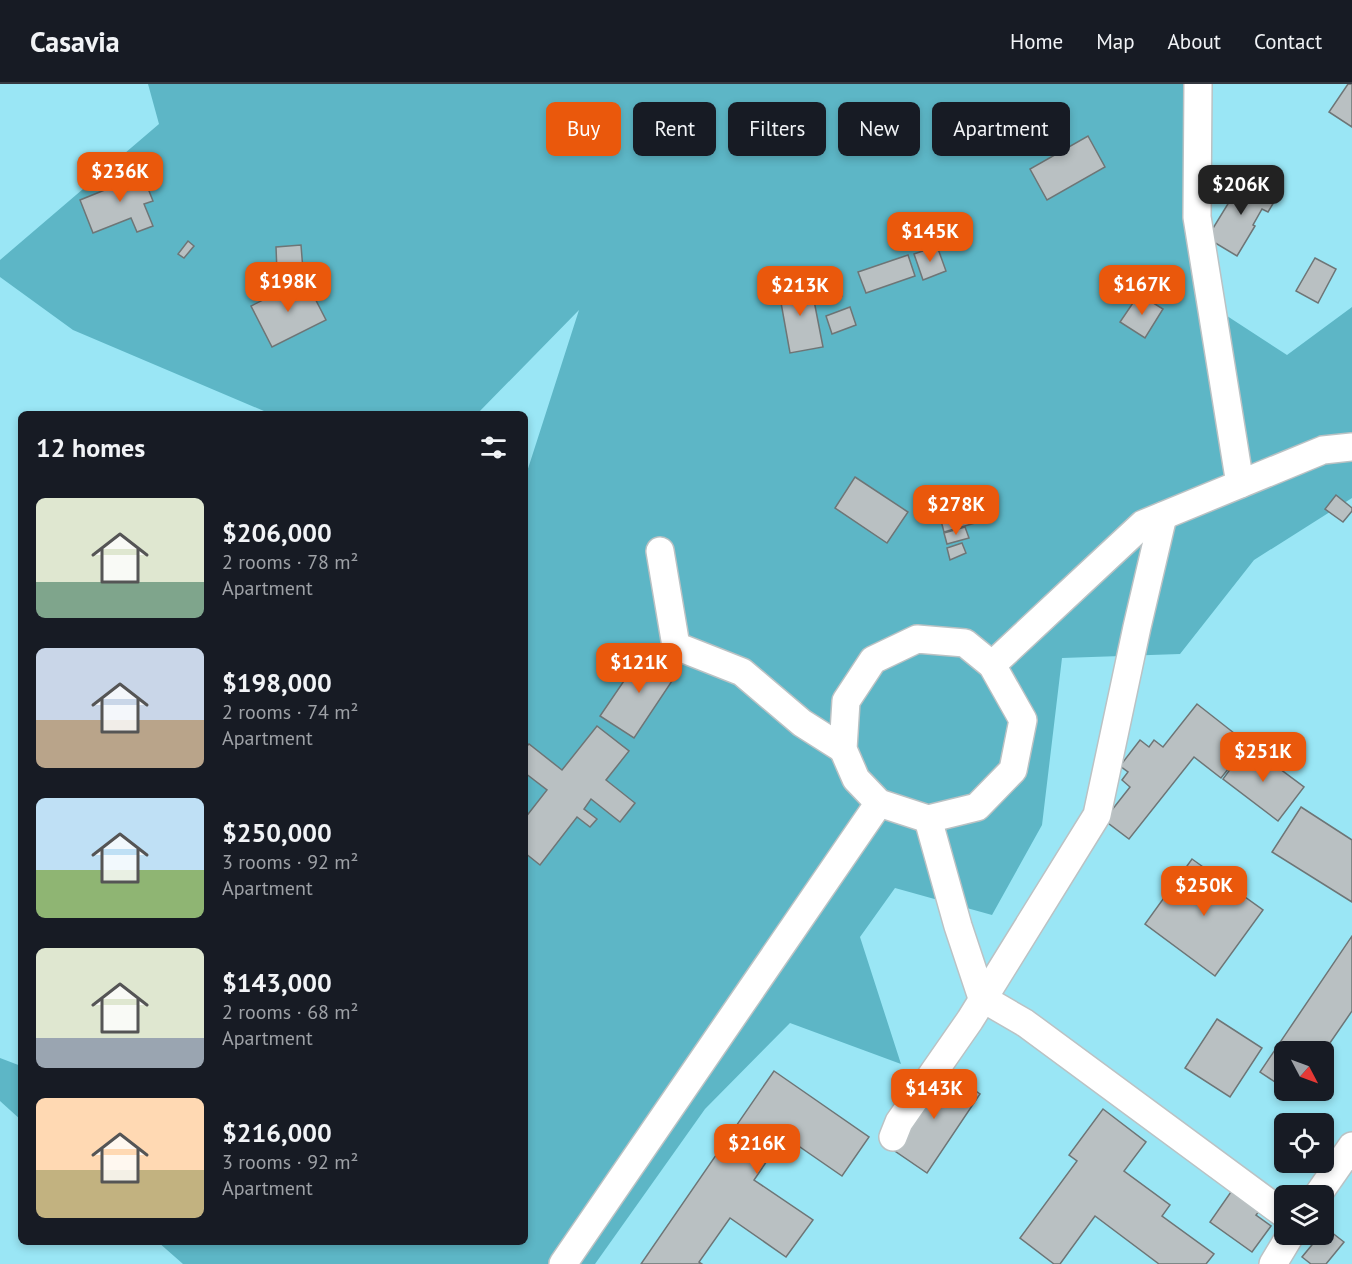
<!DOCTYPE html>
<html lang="en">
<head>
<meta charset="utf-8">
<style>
  body { margin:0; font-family:"PT Sans",sans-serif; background:#20242c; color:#f1f3f6; height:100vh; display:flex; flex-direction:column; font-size:22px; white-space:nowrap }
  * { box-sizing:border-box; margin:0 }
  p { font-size:20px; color:#9ea1a6 }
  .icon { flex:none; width:33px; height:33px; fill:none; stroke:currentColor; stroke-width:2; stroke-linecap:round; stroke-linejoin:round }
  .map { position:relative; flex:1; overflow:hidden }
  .drawer { position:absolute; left:18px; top:327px; width:510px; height:834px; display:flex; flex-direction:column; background:#171b24; border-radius:9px; box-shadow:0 3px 9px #0003 }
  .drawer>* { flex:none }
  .guide { position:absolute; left:546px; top:18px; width:570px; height:54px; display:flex; gap:12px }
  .needle { width:39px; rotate:131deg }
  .buttons { position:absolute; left:1274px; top:957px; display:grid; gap:12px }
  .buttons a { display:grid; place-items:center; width:60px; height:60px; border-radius:9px; background:#171b24; box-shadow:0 3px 9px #0003; font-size:30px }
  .price { position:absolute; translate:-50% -51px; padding:0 14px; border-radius:12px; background:#ea580c; color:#fff; font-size:20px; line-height:39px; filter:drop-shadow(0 2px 3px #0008) }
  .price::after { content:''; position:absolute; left:50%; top:36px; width:18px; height:14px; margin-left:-9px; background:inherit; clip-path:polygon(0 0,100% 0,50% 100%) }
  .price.active { background:#222; color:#fff }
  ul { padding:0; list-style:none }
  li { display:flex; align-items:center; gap:18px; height:150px; padding:0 18px }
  li span { display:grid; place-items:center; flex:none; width:168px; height:120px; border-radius:9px; color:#555 }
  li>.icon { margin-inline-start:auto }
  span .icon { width:72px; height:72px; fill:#fffc; stroke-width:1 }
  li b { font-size:26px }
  h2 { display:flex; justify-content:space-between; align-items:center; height:72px; padding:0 18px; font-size:26px }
  .pill { padding:0 21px; border-radius:9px; background:#171b24; box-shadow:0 3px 9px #0003; font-size:21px; line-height:54px }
  .pill.active { background:#ea580c; color:#fff }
  header { display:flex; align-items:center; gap:36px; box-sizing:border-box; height:84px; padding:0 30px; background:#171b24; border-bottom:2px solid #363941 }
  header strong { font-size:28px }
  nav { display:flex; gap:33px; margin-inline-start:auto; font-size:21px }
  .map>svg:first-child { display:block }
  .green { fill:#9ae6f5; fill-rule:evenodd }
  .forest { fill:#5db6c6 }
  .building { fill:#b9c0c2; stroke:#6e7576; stroke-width:1.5 }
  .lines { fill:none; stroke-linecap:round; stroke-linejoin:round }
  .minor-casing { stroke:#bbc2c4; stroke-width:30 }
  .minor { stroke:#fff; stroke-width:27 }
</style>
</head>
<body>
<header>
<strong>Casavia</strong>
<nav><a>Home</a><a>Map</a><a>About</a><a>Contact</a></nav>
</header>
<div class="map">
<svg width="1352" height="1180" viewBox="0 0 1352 1180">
  <rect width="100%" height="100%" fill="#e6edef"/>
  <path class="green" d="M0 0H1352V1180H0ZM21 330H525V1158H21ZM1284 968H1323V1006H1284ZM1284 1040H1323V1078H1284ZM1284 1112H1323V1150H1284Z"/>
  <g class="forest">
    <path d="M148 0H1197L1201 215 1287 271 1352 223V414L1254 476 1180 570 1062 574 1042 741 992 831 895 804 860 853 901 980 790 939 705 1025 595 1180H183L158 1158H525V394L579 226 477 330H271L73 246 0 193V176L159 40Z"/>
    <path d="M0 974 21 982V1036L0 1017Z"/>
  </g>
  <g class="building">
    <path d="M1348 0H1352V43L1329 28Z"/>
    <path d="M1088 52 1105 83 1047 116 1030 85Z"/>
    <path d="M139 82 153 117 144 120 153 142 137 148 131 134 93 149 80 116 117 101 114 92Z"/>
    <path d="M1245 92 1272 108 1268 115 1274 118 1268 128 1262 125 1253 141 1255 142 1237 172 1207 154Z"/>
    <path d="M188 157 194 162 184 174 178 170Z"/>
    <path d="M301 161 303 186 277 188 276 163Z"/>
    <path d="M937 162 946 187 923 196 914 170Z"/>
    <path d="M908 171 915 192 866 209 858 188Z"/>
    <path d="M1315 174 1336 185 1318 219 1296 207Z"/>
    <path d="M836 193 842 212 826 220 820 198Z"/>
    <path d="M305 195 326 236 272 263 251 222Z"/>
    <path d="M810 196 823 263 790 269 778 202Z"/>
    <path d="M1139 210 1163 225 1145 254 1120 238Z"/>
    <path d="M850 223 856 241 832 250 826 232Z"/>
    <path d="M855 393 908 428 887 459 835 424Z"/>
    <path d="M1336 411 1352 424V427L1343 438 1325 425Z"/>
    <path d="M975 422 982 437 944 448 940 433Z"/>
    <path d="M965 443 969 454 947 460 944 449Z"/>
    <path d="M962 459 966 469 950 476 947 464Z"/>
    <path d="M645 566 678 588 634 654 600 632Z"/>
    <path d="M1197 620 1248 660 1221 694 1194 673 1129 755 1104 736 1130 703 1122 696 1128 688 1120 682 1140 656 1149 663 1154 656 1163 663Z"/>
    <path d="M597 642 629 667 606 696 635 719 620 738 591 715 584 725 597 735 590 743 577 733 540 781 525 769V734L547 706 525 689V664L529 660 562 686Z"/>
    <path d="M1248 661 1304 703 1278 737 1223 695Z"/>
    <path d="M1301 723 1352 756V818L1272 768Z"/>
    <path d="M1192 775 1263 826 1215 892 1145 840Z"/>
    <path d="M1352 852V927L1323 969V968H1284V1004L1260 988Z"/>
    <path d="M1217 935 1262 964 1230 1013 1185 984Z"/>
    <path d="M942 984 980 1010 927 1089 889 1063Z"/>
    <path d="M774 987 869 1053 842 1092 784 1052 754 1096 813 1136 786 1173 730 1134 699 1178 702 1180H641Z"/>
    <path d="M1103 1025 1146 1058 1124 1087 1170 1121 1162 1132 1214 1170 1206 1180H1159L1095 1132 1060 1180H1054L1020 1154 1077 1077 1069 1071Z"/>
    <path d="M1233 1105 1261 1125 1256 1131 1271 1142 1252 1168 1210 1138Z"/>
    <path d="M1326 1144 1344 1158 1326 1180H1311L1302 1173 1321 1150H1323Z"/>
  </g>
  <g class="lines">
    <g class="minor-casing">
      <g id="minor">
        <path d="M1198 0 1197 133 1240 400"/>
        <path d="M660 467 676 562 742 588 802 639 843 665"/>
        <path d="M917 555 965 559 992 581 1023 636 1013 686 977 723 928 735 879 719 856 695 843 665 846 617 873 576Z"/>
        <path d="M992 581 1143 440 1323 366 1352 363"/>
        <path d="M928 735 958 842 982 914 1025 939 1284 1130"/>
        <path d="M893 1053 899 1038 970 936 1097 731 1137 543 1163 432"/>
        <path d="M1317 1112 1352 1062"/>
        <path d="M563 1180 879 719"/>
        <path d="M1273 1180 1291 1150"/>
      </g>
    </g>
    <use href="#minor" class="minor"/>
  </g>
</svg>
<div class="buttons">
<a><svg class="needle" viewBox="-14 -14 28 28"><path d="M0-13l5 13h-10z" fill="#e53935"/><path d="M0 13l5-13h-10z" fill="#9ea1a6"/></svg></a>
<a><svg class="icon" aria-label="locate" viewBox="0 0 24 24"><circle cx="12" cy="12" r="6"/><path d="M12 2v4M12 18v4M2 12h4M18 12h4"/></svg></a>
<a><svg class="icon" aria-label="layers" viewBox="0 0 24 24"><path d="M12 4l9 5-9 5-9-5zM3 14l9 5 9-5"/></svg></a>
</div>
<b class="price" style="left:120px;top:119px">$236K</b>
<b class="price active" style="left:1241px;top:132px">$206K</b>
<b class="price" style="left:930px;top:179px">$145K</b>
<b class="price" style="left:288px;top:229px">$198K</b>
<b class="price" style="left:1142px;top:232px">$167K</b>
<b class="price" style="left:800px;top:233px">$213K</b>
<b class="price" style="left:956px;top:452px">$278K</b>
<b class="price" style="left:639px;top:610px">$121K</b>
<b class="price" style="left:1263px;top:699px">$251K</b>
<b class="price" style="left:1204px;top:833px">$250K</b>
<b class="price" style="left:934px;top:1036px">$143K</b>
<b class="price" style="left:757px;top:1091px">$216K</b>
<div class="guide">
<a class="pill active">Buy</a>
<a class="pill">Rent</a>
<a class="pill">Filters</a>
<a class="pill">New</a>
<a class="pill">Apartment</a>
</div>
<section class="drawer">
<h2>12 homes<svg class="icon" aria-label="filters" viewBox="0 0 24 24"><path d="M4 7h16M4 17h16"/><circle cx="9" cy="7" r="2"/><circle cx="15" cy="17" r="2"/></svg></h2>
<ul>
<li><span style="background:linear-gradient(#dfe7d0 70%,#7fa58c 0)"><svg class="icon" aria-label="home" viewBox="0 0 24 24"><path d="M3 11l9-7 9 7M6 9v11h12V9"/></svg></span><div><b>$206,000</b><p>2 rooms · 78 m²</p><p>Apartment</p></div></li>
<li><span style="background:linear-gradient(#c9d6e8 60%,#b9a48a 0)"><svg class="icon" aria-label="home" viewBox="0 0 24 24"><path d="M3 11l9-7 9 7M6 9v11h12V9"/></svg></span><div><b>$198,000</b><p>2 rooms · 74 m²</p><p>Apartment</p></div></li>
<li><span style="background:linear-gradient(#bfe0f5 60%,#8fb573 0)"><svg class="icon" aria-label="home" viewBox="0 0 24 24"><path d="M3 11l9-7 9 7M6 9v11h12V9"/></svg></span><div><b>$250,000</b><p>3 rooms · 92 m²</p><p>Apartment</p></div></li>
<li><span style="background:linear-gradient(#dfe7d0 75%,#9aa5b1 0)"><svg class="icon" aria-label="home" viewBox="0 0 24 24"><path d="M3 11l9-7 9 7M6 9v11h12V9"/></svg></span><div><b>$143,000</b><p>2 rooms · 68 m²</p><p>Apartment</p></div></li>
<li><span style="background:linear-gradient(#ffd9b3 60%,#c2b280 0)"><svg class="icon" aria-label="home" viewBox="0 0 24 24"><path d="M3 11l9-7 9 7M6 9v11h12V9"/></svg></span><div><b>$216,000</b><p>3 rooms · 92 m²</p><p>Apartment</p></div></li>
</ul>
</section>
</div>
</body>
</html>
